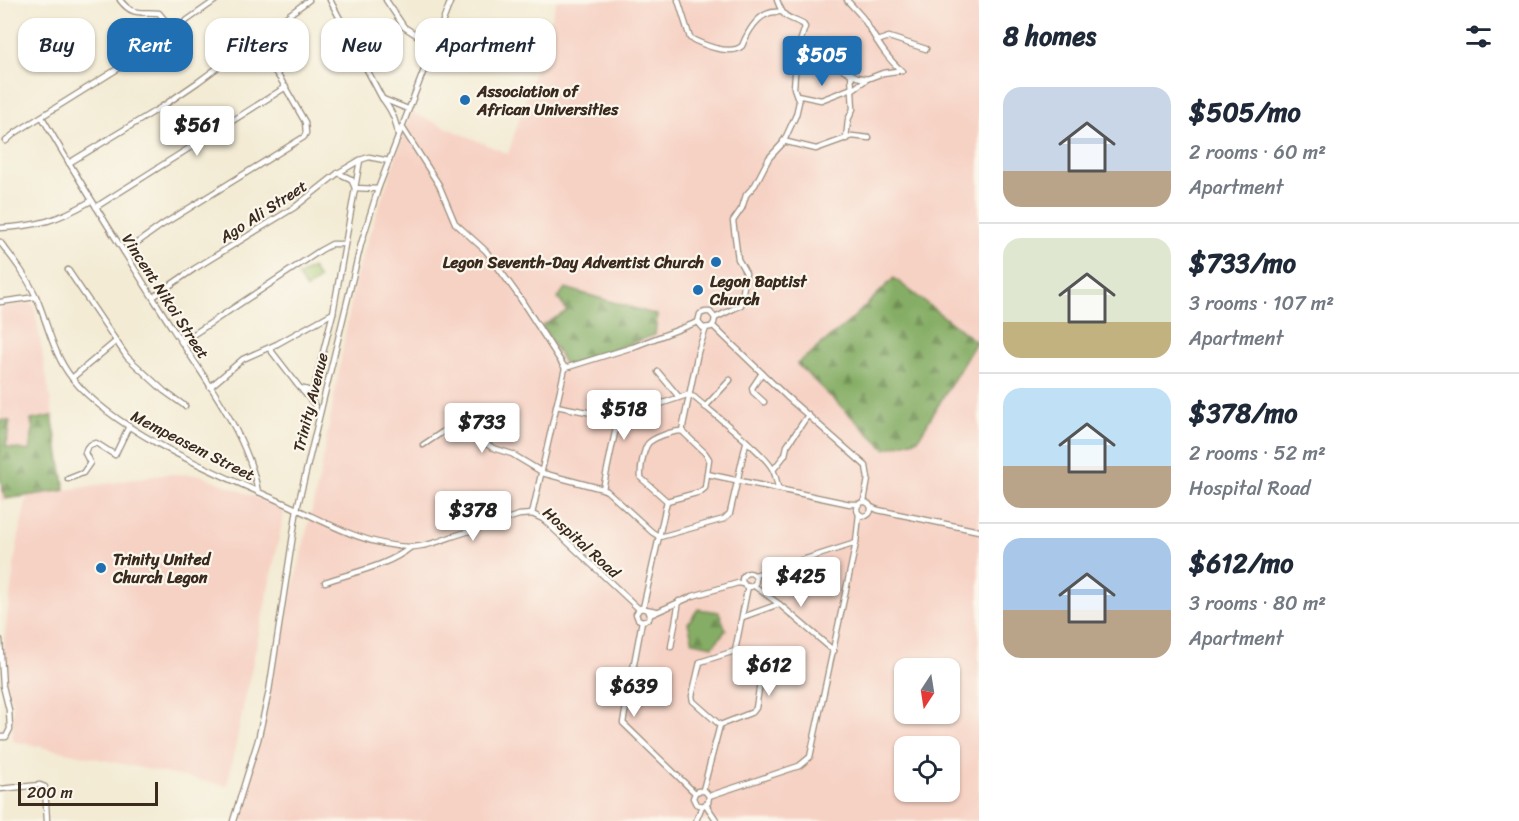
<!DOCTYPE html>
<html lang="en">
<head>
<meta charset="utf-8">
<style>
  body { margin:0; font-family:Sriracha,sans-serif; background:#f6f6f7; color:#1f2937; height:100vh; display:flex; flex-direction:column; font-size:22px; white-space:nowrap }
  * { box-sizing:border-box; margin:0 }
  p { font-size:20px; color:#747a83 }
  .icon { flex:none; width:33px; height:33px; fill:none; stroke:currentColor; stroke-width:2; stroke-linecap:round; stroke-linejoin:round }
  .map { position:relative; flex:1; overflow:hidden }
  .side { display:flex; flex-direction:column; background:#fff; width:540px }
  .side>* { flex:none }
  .banner { position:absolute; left:18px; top:18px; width:570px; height:54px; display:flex; gap:12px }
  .needle { width:39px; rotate:192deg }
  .controls { position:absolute; left:894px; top:658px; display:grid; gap:12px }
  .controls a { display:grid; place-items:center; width:66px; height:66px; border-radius:12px; background:#fff; box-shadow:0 2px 4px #0004; font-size:30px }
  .scale { position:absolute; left:18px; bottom:15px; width:140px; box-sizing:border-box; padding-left:6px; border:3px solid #3b2a1e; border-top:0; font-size:16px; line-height:21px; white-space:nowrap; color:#3b2a1e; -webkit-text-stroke:4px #fbf7ec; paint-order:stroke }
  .price { position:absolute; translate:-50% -51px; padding:0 14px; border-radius:6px; background:#fff; color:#222; font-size:20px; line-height:39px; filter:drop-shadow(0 2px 3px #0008) }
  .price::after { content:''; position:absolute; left:50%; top:36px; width:18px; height:14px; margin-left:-9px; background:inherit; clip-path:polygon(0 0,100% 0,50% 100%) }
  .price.selected { background:#1f6fb2; color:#fff }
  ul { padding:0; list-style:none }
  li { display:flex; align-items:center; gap:18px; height:150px; padding:0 24px }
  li+li { border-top:2px solid #e0e1e3 }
  li span { display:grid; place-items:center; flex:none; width:168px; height:120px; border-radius:18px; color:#555 }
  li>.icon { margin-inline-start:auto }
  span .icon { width:72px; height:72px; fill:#fffc; stroke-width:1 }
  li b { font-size:26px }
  h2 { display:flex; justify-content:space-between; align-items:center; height:72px; padding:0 24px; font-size:26px }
  .pill { padding:0 21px; border-radius:18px; background:#fff; box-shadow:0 2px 4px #0004; font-size:21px; line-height:54px }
  .pill.selected { background:#1f6fb2; color:#fff }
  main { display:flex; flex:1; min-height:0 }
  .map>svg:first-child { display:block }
  .built { fill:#f6d2c4; fill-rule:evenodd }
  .grass { fill:url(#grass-tufts); stroke:#717a48; stroke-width:1.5 }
  .forest { fill:url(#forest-firs); stroke:#606c42; stroke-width:1.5 }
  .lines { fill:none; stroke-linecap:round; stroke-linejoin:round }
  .minor-casing { stroke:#978a79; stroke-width:7 }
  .minor { stroke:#fff; stroke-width:4.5 }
  .poi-dot { fill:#1f6fb2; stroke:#fbf7ec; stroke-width:2 }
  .labels { text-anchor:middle; stroke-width:4.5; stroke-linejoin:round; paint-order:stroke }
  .poi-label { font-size:16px; font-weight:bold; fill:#3b2a1e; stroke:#fbf7ec; text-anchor:start }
  .street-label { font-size:16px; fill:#3b2a1e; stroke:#fbf7ec }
</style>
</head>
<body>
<main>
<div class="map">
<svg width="979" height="821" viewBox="0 0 979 821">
  <defs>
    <pattern id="grass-tufts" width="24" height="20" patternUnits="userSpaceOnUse" patternTransform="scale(1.5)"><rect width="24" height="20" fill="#a7c973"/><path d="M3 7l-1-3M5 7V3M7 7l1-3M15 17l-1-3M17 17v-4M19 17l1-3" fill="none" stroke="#89a35e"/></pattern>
    <pattern id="forest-firs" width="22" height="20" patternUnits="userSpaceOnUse" patternTransform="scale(1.5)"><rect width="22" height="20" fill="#85ad65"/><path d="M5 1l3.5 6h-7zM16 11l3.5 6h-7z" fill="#6e8d53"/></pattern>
  </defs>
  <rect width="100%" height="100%" fill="#fbf7ec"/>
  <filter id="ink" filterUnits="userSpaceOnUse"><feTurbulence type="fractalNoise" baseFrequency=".0167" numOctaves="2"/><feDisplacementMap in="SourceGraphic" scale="12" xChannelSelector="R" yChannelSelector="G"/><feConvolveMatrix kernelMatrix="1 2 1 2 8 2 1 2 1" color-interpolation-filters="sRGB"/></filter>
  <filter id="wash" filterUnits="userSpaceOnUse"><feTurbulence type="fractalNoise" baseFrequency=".008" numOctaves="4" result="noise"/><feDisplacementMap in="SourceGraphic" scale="24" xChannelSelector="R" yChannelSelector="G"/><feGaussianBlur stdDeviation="1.35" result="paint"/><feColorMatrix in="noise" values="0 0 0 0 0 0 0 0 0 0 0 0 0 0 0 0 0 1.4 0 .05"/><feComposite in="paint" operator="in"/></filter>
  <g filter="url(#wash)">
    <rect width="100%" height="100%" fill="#f3ebd4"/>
    <g class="built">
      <path d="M557 0H979V821H238L320 475 356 275 411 112 508 154ZM904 669H950V714H904ZM904 747H950V792H904Z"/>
      <path d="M28 303 34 305 66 490 167 474 200 475 285 509 227 786 13 741V705L4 677V640L17 545 27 497 0 501V307Z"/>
    </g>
    <path class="grass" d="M312 268 319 279 306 289 298 276Z"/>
    <g class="forest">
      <path d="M894 278 976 342 918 439 885 449 797 364 851 320Z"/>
      <path d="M565 288 657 315 655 335 566 366 542 326 567 311 558 298Z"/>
      <path d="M52 416 65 490 5 499 0 478V420L10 421 6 447 29 451 33 430 31 420Z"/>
      <path d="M698 609 719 612 726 630 713 646 693 642 688 623Z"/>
    </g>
  </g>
  <g filter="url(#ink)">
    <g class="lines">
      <g class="minor-casing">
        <g id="minor">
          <path d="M120 0C133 17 141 11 159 13L173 30"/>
          <path d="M330 0 382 98C391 110 396 119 398 135"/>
          <path d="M386 0 404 27 432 45"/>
          <path d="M678 0 690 38C703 45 730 56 742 46 749 29 761 9 781 12"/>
          <path d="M847 0C852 6 858 12 863 18 875 37 884 56 902 71"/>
          <path d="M877 41 889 37 926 49"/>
          <path d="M798 48 805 49 857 77 867 79 883 73 897 71"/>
          <path d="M852 90 867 79"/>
          <path d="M797 95 821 100 852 88"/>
          <path d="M383 99 408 109"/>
          <path d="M42 117C84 190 129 260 174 331 204 377 249 437 258 492"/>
          <path d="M402 127 439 185 455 223 486 251 518 295 565 368"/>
          <path d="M846 139 848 120 853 109 851 74"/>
          <path d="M6 141 15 133 119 68 216 0"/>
          <path d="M783 141 816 149 852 136 869 138"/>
          <path d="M69 163 160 108 198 82 309 0"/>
          <path d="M338 173 351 179 355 188 378 189"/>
          <path d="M96 207 286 87"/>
          <path d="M0 228C39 226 58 220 91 201"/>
          <path d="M0 242C14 260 28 278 37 299 48 325 54 356 72 378 117 434 221 475 286 504 325 522 366 546 410 547 425 547 440 541 454 536 476 529 497 522 519 515L532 514 543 519 639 609"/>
          <path d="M124 252 162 225 304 137 306 133 305 122 281 80 253 41"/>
          <path d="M68 270 127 357 164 391 185 406"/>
          <path d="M153 297 194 269 295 207 338 173 360 160 369 157 389 161"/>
          <path d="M0 302 36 297"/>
          <path d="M698 322 703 328 711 327 714 323 715 318 741 305 746 273 738 259 733 221 742 208 746 195 755 185 769 158 783 143 796 115 799 102 794 88 795 74 798 48 805 27 803 24C786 16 784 19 777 0"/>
          <path d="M713 326 787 397 866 466 868 479 864 501"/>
          <path d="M182 342 321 250 332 244H344"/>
          <path d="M269 348 300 388 311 391 314 388 333 313 360 160"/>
          <path d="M565 368 633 347 698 322 700 314 705 312H710L715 318"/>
          <path d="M658 372 679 397"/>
          <path d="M762 373 752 388 753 392 764 402"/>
          <path d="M72 378 115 342"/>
          <path d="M210 387 243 359 277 344 333 313"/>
          <path d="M302 390 314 404 318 416"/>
          <path d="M556 406 618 418"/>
          <path d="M705 407 730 380"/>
          <path d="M682 431 705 453 709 459 705 488 700 492 667 501 641 478C640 469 643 453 647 445 652 437 674 431 682 431Z"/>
          <path d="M682 431 698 352 706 328"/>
          <path d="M746 443 730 513 724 519 660 537 652 532 607 491 603 489 618 418 687 395 694 397C712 413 764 452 773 470 776 476 777 483 778 488"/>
          <path d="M423 445 444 431 455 429 464 430 493 448 512 454 542 472"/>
          <path d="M773 470 785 455 787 446 808 415"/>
          <path d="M542 473 603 489"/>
          <path d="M707 474 850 504H858"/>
          <path d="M68 479 83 473 90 463 85 453C86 447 89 444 96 443L115 455 129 426"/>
          <circle cx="864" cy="509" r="7"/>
          <path d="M871 507 878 510 979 531"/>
          <path d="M532 514 565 368"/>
          <circle cx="749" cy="580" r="7"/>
          <path d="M755 575 856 543 859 514"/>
          <path d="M325 582C354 572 388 566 411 547"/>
          <path d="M753 585 779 604 834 651"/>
          <path d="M643 608 667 501"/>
          <path d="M648 610 650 615 649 619 642 621 638 619 636 614 640 608 656 611"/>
          <path d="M650 615 693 596 738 583 744 584"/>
          <path d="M743 617 779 604"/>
          <path d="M642 621 623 723 695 793 693 798 696 804 702 806 708 803 709 796 705 791H698L695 793"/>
          <path d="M0 640 3 686 9 710 10 729 6 737H0"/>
          <path d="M671 647 679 601"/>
          <path d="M720 725 693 701 692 696 700 662 735 651"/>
          <path d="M0 789 40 785 45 787 47 821"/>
          <path d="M703 790 720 725 753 712 756 708 761 676 735 651 748 586"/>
          <path d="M709 796 799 766 810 757 856 543"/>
          <path d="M706 805 717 821"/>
          <path d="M233 821 258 740 269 691 297 509 361 244 378 189 451 0"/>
          <path d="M696 821 702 806"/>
        </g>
      </g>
      <use href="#minor" class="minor"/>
    </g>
  </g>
  <g class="poi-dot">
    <circle cx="465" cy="100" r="6"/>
    <circle cx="716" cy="262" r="6"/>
    <circle cx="698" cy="290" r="6"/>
    <circle cx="101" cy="568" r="6"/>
  </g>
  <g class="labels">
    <g class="poi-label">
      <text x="477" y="97">Association of<tspan x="477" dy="18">African Universities</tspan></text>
      <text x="704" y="268" text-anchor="end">Legon Seventh-Day Adventist Church</text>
      <text x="710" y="287">Legon Baptist<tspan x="710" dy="18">Church</tspan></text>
      <text x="113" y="565">Trinity United<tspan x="113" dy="18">Church Legon</tspan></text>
    </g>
    <g class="street-label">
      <text transform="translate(263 211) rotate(-33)" y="6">Ago Ali Street</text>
      <text transform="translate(166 296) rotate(57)" y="6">Vincent Nikoi Street</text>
      <text transform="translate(310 402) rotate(-76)" y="6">Trinity Avenue</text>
      <text transform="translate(193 445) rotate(27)" y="6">Mempeasem Street</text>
      <text transform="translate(582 542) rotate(42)" y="6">Hospital Road</text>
    </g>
  </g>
</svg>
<div class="controls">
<a><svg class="needle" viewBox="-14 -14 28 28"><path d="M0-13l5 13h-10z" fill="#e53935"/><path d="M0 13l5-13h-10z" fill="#747a83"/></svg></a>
<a><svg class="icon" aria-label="locate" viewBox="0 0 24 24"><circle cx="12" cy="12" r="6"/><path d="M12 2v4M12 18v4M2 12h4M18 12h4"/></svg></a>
</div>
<div class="scale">200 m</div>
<b class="price selected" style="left:822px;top:87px">$505</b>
<b class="price" style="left:197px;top:157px">$561</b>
<b class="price" style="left:624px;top:441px">$518</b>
<b class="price" style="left:482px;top:454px">$733</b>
<b class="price" style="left:473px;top:542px">$378</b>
<b class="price" style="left:801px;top:608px">$425</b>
<b class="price" style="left:769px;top:697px">$612</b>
<b class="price" style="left:634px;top:718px">$639</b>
<div class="banner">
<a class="pill">Buy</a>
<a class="pill selected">Rent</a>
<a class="pill">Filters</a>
<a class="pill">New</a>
<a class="pill">Apartment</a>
</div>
</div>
<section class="side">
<h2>8 homes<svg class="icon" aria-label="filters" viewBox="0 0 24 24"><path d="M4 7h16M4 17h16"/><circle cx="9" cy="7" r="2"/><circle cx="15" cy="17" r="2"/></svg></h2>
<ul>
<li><span style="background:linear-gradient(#c9d6e8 70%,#b9a48a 0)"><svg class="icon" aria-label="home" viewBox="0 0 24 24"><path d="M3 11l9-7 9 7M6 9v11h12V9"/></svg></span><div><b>$505/mo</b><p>2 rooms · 60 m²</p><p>Apartment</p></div></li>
<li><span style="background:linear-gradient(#dfe7d0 70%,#c2b280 0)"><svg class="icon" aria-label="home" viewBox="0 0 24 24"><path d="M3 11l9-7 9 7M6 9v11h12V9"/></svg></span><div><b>$733/mo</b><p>3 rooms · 107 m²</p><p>Apartment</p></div></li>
<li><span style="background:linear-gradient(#bfe0f5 65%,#b9a48a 0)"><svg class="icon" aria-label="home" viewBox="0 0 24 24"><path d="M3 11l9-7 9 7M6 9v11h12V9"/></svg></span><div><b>$378/mo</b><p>2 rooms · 52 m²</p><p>Hospital Road</p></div></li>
<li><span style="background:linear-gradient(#a9c7e8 60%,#b9a48a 0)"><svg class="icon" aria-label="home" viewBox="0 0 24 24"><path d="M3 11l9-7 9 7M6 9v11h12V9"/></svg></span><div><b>$612/mo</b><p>3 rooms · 80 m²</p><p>Apartment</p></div></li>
</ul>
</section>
</main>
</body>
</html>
